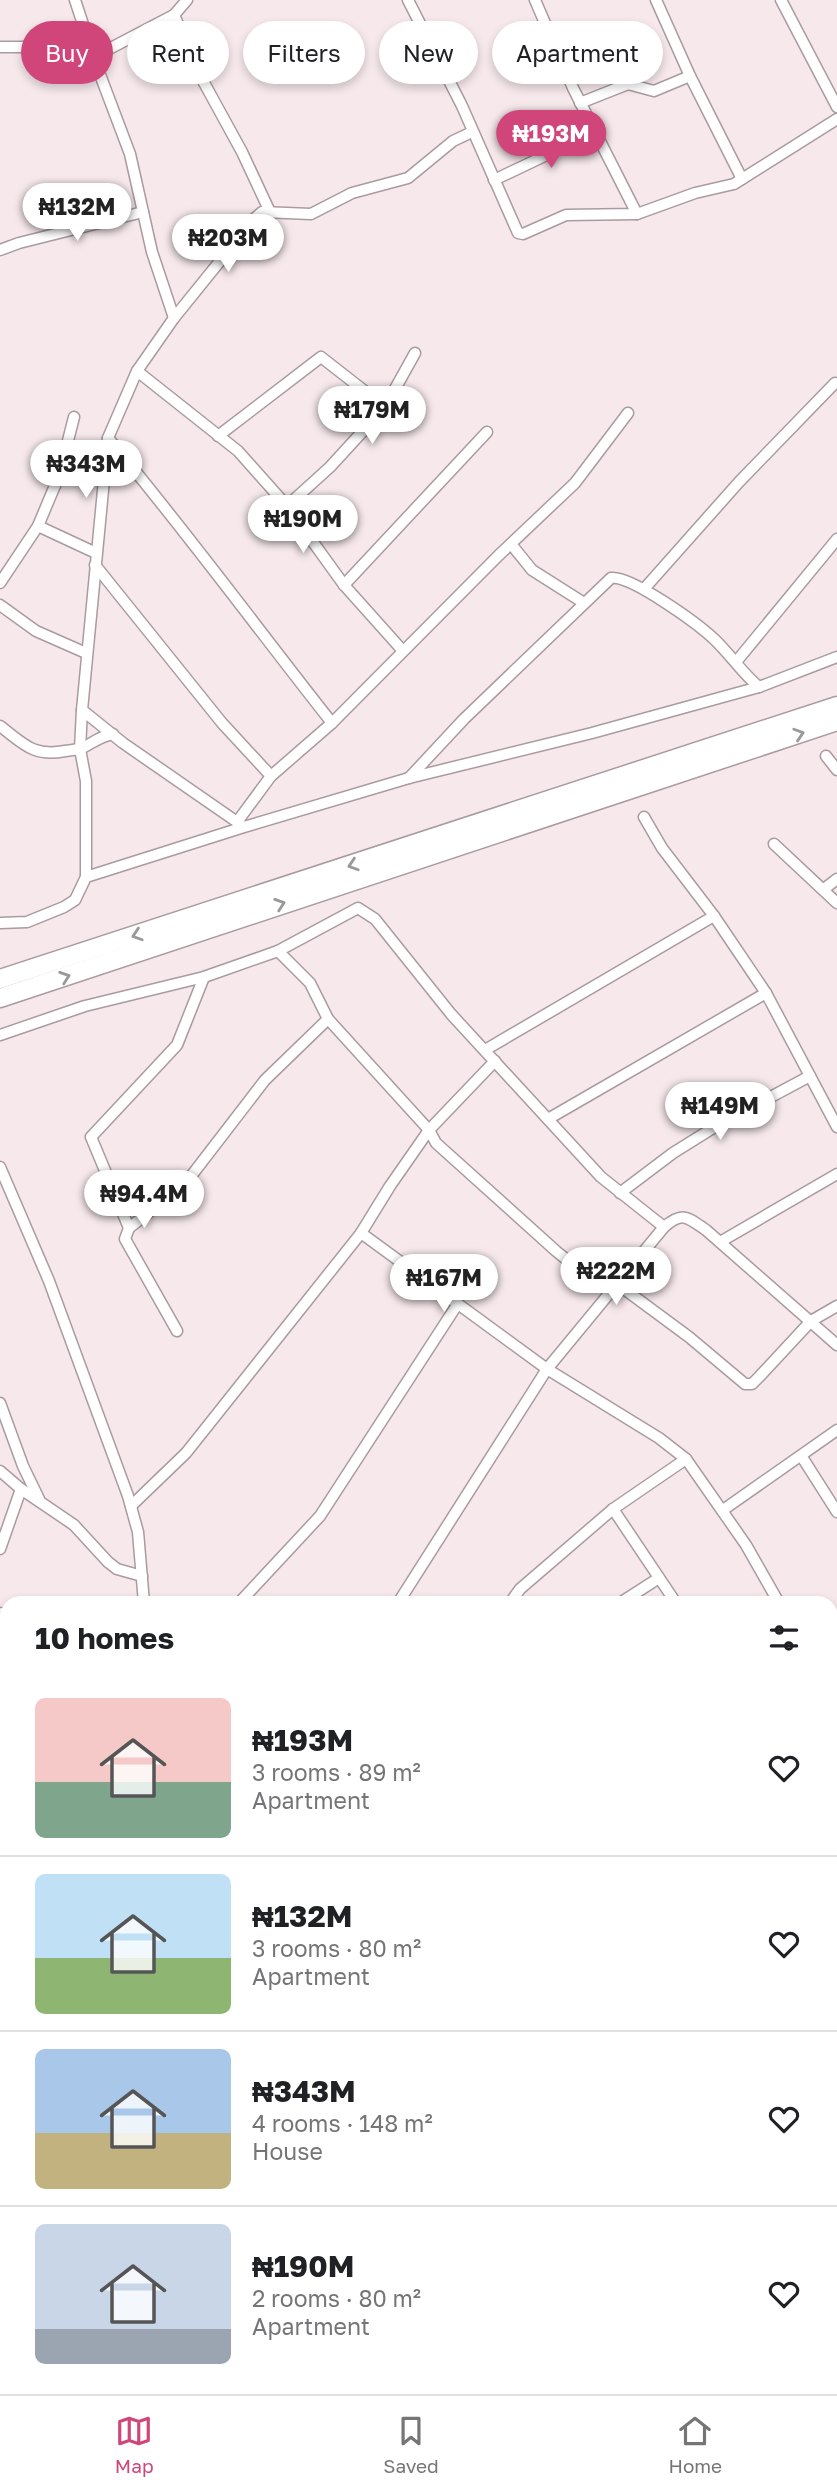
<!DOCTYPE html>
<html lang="en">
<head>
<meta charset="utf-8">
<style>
  body { margin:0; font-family:"Golos Text",sans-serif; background:#f6f6f6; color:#202124; height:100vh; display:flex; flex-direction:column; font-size:26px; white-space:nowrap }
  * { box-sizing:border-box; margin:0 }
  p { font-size:23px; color:#757577 }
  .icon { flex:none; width:38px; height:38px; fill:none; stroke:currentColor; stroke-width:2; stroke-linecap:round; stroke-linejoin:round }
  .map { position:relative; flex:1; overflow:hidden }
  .panel { position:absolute; left:0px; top:1596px; width:838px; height:798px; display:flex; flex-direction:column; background:#fff; border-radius:21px 21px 0 0; box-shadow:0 4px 10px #0003 }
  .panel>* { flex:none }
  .hud { position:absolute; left:21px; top:21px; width:796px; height:63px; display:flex; gap:14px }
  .price { position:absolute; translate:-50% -60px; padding:0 16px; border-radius:24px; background:#fff; color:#222; font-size:23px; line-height:46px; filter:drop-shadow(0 2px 4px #0008) }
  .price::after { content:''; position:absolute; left:50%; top:42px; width:21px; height:16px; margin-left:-10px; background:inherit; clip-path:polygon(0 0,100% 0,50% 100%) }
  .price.active { background:#d0457a; color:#fff }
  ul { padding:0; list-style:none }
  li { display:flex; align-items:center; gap:21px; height:175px; padding:0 35px }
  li+li { border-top:2px solid #e0e0e0 }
  li span { display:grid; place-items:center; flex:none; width:196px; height:140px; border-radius:10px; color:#555 }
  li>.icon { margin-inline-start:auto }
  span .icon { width:84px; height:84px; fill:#fffc; stroke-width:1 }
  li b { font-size:30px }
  h2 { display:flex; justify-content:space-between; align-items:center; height:84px; padding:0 35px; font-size:30px }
  .tag { padding:0 24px; border-radius:32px; background:#fff; box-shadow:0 4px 10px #0003; font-size:24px; line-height:63px }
  .tag.active { background:#d0457a; color:#fff }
  .tabs { display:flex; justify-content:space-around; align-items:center; height:98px; border-top:2px solid #e0e0e0; background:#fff; font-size:19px; color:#757577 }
  .tabs a { display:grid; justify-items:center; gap:4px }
  .tabs .active { color:#d0457a }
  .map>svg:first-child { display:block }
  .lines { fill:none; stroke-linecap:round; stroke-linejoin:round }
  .stream { stroke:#d37a95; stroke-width:2.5 }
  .minor-casing { stroke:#a99b9f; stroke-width:13 }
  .motorway-casing { stroke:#a99b9f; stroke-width:21 }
  .minor { stroke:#fff; stroke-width:10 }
  .motorway { stroke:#fff; stroke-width:18 }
  .oneway { stroke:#9b9899 }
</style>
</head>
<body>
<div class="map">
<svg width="837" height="2394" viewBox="0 0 837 2394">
  <rect width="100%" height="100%" fill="#f6e8eb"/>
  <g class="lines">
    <g class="stream">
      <path d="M0 2221 7 2220"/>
      <path d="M831 2249 837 2255"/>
    </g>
    <g class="minor-casing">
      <g id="minor">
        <path d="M75 0 96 64 130 154 152 252 174 318"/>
        <path d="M408 0 462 106 518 233 523 234 566 215 637 214 695 193 734 184 837 119"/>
        <path d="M535 0 573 88 637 214"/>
        <path d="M656 0 690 76 742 179"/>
        <path d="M781 0 837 107"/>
        <path d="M174 15 202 79 242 152 270 212"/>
        <path d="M0 47H25L87 38"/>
        <path d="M96 64 109 49 174 15 187 0"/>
        <path d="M580 103 628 84 654 91 690 76"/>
        <path d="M494 180 595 132"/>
        <path d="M0 250 19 243 143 212"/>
        <path d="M137 371 238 451 287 506 344 585 403 651"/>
        <path d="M218 436 321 357 385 407"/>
        <path d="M108 438C186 531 257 628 332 723"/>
        <path d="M287 506 330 467 385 407 415 353"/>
        <path d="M38 526 96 553"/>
        <path d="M511 544 532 570 584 603"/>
        <path d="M95 565 222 723 271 776"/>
        <path d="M0 583 38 526 59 476 74 417"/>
        <path d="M344 585 487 432"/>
        <path d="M644 589 739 482 835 383"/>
        <path d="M0 605 36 631 86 653"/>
        <path d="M736 662 837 539"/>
        <path d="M82 710 123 743 240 824"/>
        <path d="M0 726C24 744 33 757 65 751 70 750 77 750 82 748 93 743 100 736 113 734"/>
        <path d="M826 756 837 770"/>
        <path d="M409 778 464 719 611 578C631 575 698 624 714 639 730 654 742 673 759 687"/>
        <path d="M644 817 662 848 714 916 766 993 837 1127"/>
        <path d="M237 822 271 776 332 723 499 555 575 483 628 413"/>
        <path d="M774 844 837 903"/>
        <path d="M86 877V781L80 749 82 710 108 438 137 371 174 318 254 219 262 212 311 214 352 193 408 178 453 141 472 132"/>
        <path d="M824 889 837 879"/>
        <path d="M0 923 27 922 64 907 75 900 86 877 244 827 409 778 592 733 759 687 837 657"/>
        <path d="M278 951 310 983 328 1019"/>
        <path d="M0 1035 85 1006 204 977 278 951 358 908 375 919 451 1014 601 1177 664 1227"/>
        <path d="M485 1050 714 916"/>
        <path d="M548 1119 766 993"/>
        <path d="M0 1167 49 1281 128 1496 138 1532 144 1603"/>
        <path d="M620 1193 673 1153 713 1128 810 1076"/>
        <path d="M129 1228 185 1184 265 1080 328 1019 429 1130 436 1143 556 1251 594 1282 616 1283 689 1337 745 1384H752L759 1377 811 1321 837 1306"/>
        <path d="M361 1233 547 1369 659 1438 686 1459 746 1545 779 1603"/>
        <path d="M720 1242 837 1174"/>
        <path d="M177 1331 125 1239 129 1228 91 1137 177 1045 204 977"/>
        <path d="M0 1403 23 1466 39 1499"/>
        <path d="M802 1457 837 1512"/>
        <path d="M0 1471 21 1489 74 1525 108 1562 117 1569 142 1576"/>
        <path d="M131 1506 186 1453 361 1233 390 1186 429 1130 495 1061"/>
        <path d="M613 1509 676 1603"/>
        <path d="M723 1510 837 1430"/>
        <path d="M0 1549 21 1489"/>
        <path d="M239 1603 320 1516 457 1305"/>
        <path d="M398 1603 547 1369 664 1227C683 1211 687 1217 706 1230L837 1345"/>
        <path d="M510 1603 520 1589 613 1509 686 1459"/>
        <path d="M620 1603 659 1578"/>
        <path d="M0 1613 7 1616"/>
        <path d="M0 1709 7 1711"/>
        <path d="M831 1789H837"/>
        <path d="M831 1819 837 1811"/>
        <path d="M5 1934H7"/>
        <path d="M831 1981 837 1966"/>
        <path d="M831 2031H837"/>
        <path d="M0 2060 7 2061"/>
        <path d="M234 2387 238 2394"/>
        <path d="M436 2387C468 2392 500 2388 532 2394"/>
        <path d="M752 2387 761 2394"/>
        <path d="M88 2394V2387"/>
        <path d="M670 2394 674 2387"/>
      </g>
    </g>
    <g class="motorway-casing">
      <g id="motorway">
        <path d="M0 979 837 706"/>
        <path d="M0 998 837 721"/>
      </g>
    </g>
    <use href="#minor" class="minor"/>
    <use href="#motorway" class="motorway"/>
  </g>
  <defs><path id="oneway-chevron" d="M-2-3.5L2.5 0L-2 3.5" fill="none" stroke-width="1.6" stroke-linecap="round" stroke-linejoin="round" transform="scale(1.75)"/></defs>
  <g class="oneway">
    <use href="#oneway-chevron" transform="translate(799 734) rotate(-18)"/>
    <use href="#oneway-chevron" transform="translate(353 865) rotate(162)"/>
    <use href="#oneway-chevron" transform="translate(280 904) rotate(-19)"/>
    <use href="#oneway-chevron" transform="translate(137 935) rotate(162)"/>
    <use href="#oneway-chevron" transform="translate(65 977) rotate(-19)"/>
  </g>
</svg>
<b class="price active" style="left:551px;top:170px">₦193M</b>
<b class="price" style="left:77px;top:243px">₦132M</b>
<b class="price" style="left:228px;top:274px">₦203M</b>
<b class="price" style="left:372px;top:446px">₦179M</b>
<b class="price" style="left:86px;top:500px">₦343M</b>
<b class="price" style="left:303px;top:555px">₦190M</b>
<b class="price" style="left:720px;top:1142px">₦149M</b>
<b class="price" style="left:144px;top:1230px">₦94.4M</b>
<b class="price" style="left:616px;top:1307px">₦222M</b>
<b class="price" style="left:444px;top:1314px">₦167M</b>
<div class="hud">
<a class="tag active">Buy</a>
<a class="tag">Rent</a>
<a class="tag">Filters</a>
<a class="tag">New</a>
<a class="tag">Apartment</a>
</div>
<section class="panel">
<h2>10 homes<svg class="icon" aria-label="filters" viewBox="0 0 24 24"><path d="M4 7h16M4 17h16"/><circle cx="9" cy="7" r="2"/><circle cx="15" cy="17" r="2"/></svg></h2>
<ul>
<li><span style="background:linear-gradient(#f6c9c9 60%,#7fa58c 0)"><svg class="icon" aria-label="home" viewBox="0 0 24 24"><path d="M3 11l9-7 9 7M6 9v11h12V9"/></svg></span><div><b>₦193M</b><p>3 rooms · 89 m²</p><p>Apartment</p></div><svg class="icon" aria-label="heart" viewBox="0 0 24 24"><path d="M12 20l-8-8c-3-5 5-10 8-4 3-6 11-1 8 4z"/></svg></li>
<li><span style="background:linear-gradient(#bfe0f5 60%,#8fb573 0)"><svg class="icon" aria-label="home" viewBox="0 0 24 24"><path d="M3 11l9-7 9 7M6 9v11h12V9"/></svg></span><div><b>₦132M</b><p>3 rooms · 80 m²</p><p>Apartment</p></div><svg class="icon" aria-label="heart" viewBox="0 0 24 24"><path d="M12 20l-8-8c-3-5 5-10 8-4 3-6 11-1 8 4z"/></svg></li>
<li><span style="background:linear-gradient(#a9c7e8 60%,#c2b280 0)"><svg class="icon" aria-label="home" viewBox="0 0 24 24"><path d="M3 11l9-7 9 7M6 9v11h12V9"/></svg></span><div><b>₦343M</b><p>4 rooms · 148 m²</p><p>House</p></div><svg class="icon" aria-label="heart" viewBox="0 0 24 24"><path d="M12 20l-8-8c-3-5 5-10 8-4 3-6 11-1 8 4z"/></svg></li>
<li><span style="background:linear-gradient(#c9d6e8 75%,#9aa5b1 0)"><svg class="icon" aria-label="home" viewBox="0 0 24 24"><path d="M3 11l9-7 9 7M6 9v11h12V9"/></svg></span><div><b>₦190M</b><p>2 rooms · 80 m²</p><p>Apartment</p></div><svg class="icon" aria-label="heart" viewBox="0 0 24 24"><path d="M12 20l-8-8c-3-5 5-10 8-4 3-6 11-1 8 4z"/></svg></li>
</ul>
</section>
</div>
<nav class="tabs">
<a class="active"><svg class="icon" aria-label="map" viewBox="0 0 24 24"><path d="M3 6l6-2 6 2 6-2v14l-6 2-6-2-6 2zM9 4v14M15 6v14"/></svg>Map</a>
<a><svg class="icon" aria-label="saved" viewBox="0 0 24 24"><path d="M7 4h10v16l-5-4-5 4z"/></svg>Saved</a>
<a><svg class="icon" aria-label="home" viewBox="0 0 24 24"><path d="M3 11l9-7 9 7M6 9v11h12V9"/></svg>Home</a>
</nav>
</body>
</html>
